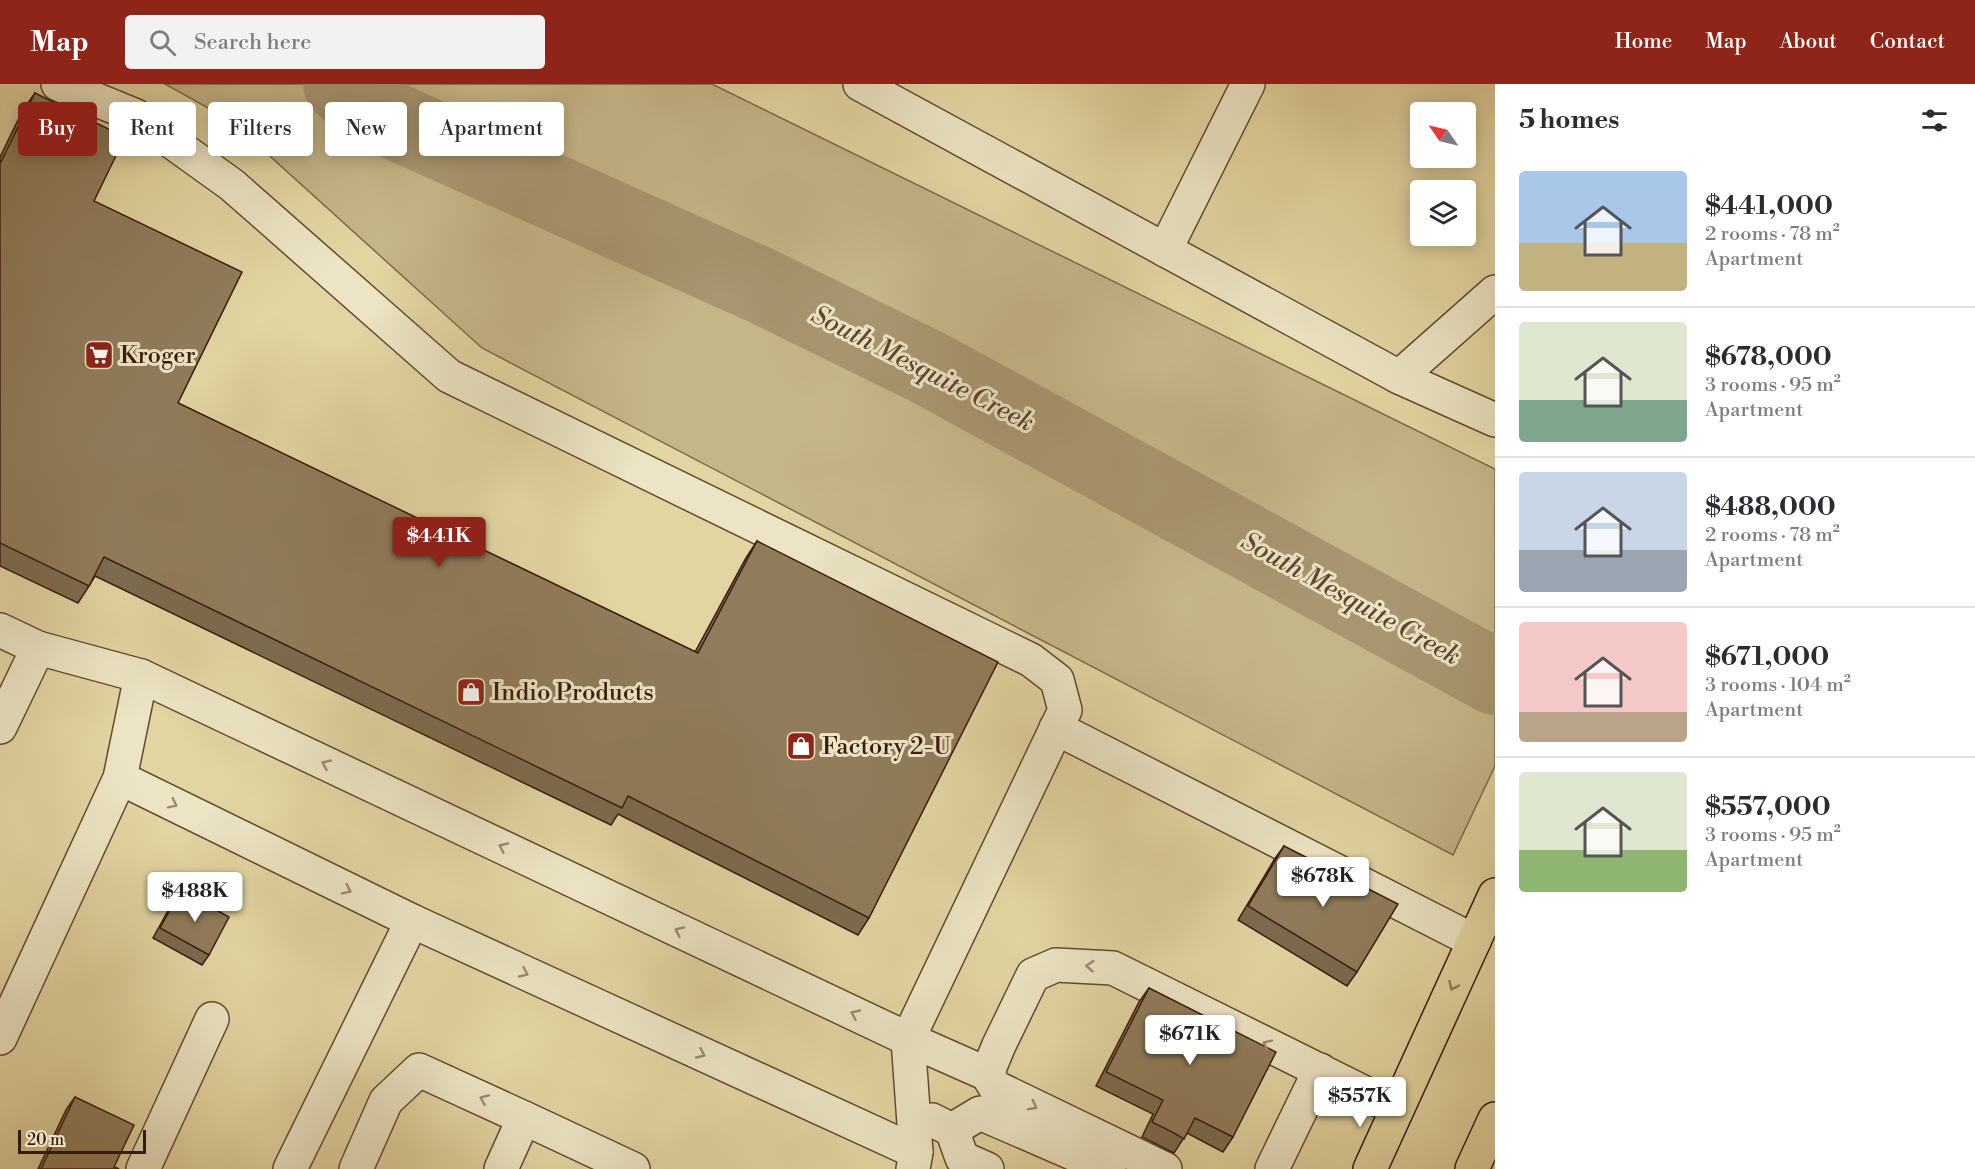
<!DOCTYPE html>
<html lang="en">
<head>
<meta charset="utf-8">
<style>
  body { margin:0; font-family:"Libre Bodoni",serif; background:#f2f2f3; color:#2b2b33; height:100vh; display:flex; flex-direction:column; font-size:22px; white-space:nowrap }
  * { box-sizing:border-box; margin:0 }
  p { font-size:20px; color:#7c7c81 }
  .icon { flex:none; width:33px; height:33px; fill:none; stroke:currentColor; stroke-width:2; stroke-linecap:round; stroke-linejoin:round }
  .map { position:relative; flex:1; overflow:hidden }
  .side { display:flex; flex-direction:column; background:#fff; width:480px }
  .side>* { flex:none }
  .guide { position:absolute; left:18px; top:18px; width:570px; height:54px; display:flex; gap:12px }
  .needle { width:39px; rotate:304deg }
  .buttons { position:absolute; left:1410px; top:18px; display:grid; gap:12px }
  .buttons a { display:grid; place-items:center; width:66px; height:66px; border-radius:6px; background:#fff; box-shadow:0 3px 15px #0003; font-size:30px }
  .scale { position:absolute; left:18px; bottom:15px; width:128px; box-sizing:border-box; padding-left:6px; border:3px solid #381c0e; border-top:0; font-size:16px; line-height:21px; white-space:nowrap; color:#381c0e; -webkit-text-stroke:4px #ece4c3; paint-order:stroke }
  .price { position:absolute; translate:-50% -51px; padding:0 14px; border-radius:6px; background:#fff; color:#222; font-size:20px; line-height:39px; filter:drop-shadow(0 2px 3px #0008) }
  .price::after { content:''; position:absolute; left:50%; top:36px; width:18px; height:14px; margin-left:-9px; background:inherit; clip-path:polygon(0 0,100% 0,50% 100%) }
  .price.active { background:#8f2418; color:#fff }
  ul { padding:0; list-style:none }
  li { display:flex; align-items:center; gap:18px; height:150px; padding:0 24px }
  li+li { border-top:2px solid #e1e1e2 }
  li span { display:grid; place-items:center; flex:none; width:168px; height:120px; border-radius:6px; color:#555 }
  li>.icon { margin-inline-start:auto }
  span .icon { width:72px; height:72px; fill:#fffc; stroke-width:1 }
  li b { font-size:26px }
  h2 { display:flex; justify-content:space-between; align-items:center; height:72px; padding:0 24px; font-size:26px }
  .tag { padding:0 21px; border-radius:6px; background:#fff; box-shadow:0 3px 15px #0003; font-size:21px; line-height:54px }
  .tag.active { background:#8f2418; color:#fff }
  header { display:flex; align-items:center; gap:36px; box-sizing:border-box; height:84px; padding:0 30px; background:#8f2418; color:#fff }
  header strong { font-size:28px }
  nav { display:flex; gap:33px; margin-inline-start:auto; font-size:21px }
  .search { width:420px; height:54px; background:#f2f2f3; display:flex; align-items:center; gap:15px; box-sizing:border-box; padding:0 21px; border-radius:6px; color:#7c7c81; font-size:22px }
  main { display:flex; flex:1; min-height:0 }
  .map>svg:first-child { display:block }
  .green { fill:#c5b689; stroke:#7e694c; stroke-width:1.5 }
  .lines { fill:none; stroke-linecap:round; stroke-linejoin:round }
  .river { stroke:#a89670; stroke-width:76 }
  .minor-casing { stroke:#624a33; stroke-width:36 }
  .major-casing { stroke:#381c0e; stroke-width:36 }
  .minor { stroke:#ece4c3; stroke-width:33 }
  .major { stroke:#e2d5a2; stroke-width:33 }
  .wall { fill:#7c6b4e; stroke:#381c0e; stroke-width:1.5 }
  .building { fill:#907c5b; stroke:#381c0e; stroke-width:1.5 }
  .oneway { stroke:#9b8a72 }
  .oneway2 { stroke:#8d7858 }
  .labels { text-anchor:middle; stroke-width:6; stroke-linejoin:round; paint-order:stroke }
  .poi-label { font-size:24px; fill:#381c0e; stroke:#ece4c3; text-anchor:start }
  .water-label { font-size:26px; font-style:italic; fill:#5f4730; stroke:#ece4c3 }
</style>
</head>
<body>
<header>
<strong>Map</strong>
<div class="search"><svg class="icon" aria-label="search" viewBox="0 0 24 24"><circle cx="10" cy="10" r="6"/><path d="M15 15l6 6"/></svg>Search here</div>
<nav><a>Home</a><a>Map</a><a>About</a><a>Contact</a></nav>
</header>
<main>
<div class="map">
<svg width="1495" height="1085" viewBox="0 0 1495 1085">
  <rect width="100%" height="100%" fill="#e2d5a2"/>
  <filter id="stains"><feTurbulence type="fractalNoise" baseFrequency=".00333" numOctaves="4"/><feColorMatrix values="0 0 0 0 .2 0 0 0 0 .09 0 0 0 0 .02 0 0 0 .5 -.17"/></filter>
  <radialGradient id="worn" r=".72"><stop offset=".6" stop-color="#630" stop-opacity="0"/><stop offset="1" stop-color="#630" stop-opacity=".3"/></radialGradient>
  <path class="green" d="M165 0H712L1495 385V682L1453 771 482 264 230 36Z"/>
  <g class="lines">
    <path class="river" d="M341 0 365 24 762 202 927 283 1495 593"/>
    <g class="minor-casing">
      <g id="minor">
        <path d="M58 0 136 32 232 101 449 292 1031 576 1057 596 1065 626 908 955 916 1068 913 1085"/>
        <path d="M860 0 1399 293 1495 208"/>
        <path d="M1165 166 1248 0"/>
        <path d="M1399 293 1495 336"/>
        <path d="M0 546 38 564 0 643"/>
        <path d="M38 564 141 592 908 955 987 990 995 1003 1165 1085"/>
        <path d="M1056 644 1474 857"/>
        <path d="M120 694 412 837 916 1068"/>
        <path d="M0 954 120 694 141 592"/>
        <path d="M987 990 999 961 1033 891 1056 881 1113 884 1397 1025"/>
        <path d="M524 1034 633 1085"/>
        <path d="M932 1036 952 1046 962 1074 987 1085"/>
        <path d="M952 1046 980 1029 1109 1085"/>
        <path d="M143 1085 212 935"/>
        <path d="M290 1085 412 837"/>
        <path d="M356 1085 386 1017 419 986 524 1034 501 1085"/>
        <path d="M1272 1085 1320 986"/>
      </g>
    </g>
    <g class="major-casing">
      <g id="major">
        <path d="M1370 1085 1495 811"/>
        <path d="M1472 1085 1495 1035"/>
      </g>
    </g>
    <use href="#minor" class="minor"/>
    <use href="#major" class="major"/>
  </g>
  <g class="wall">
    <path d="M35 9 94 117 178 319 695 568 746 474 757 457 869 834 858 851 618 730 611 741 95 492 89 502 78 519 0 482V73L23 26Z"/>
    <path d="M1284 762 1357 888 1347 902 1238 836 1274 776Z"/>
    <path d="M181 806 209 871 202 881 153 854 174 816Z"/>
    <path d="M1149 904 1233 1053 1223 1068 1187 1049 1174 1069 1142 1053 1153 1030 1096 1002 1139 918Z"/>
    <path d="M75 1013 114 1083 119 1085H38L66 1026Z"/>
  </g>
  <g class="building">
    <path d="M35 9 125 53 94 117 242 188 178 319 698 569 757 457 998 578 869 834 628 712 622 724 104 473 89 502 0 459V77L1 78Z"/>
    <path d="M1284 762 1398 820 1357 888 1248 822Z"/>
    <path d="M181 806 229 833 209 871 160 844Z"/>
    <path d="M1149 904 1276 968 1233 1053 1195 1034 1184 1055 1172 1048 1152 1038 1163 1016 1106 988Z"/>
    <path d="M75 1013 134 1041 114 1083 119 1085H41Z"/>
  </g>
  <defs><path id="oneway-chevron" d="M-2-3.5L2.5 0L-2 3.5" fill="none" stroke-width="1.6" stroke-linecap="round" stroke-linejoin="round" transform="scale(1.5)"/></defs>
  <g class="oneway">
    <use href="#oneway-chevron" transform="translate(326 680) rotate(-155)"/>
    <use href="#oneway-chevron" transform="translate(173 720) rotate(26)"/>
    <use href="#oneway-chevron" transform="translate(503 763) rotate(-155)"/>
    <use href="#oneway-chevron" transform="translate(347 806) rotate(26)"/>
    <use href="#oneway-chevron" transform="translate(679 847) rotate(-155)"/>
    <use href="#oneway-chevron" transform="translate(1090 882) rotate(-176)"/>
    <use href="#oneway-chevron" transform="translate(524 889) rotate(25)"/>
    <use href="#oneway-chevron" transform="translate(855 930) rotate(-155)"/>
    <use href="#oneway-chevron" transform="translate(1267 960) rotate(-154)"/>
    <use href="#oneway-chevron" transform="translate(701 970) rotate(25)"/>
    <use href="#oneway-chevron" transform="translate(484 1015) rotate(-156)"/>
    <use href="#oneway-chevron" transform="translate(1033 1022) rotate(27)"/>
  </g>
  <use class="oneway2" href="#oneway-chevron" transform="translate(1453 902) rotate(115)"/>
  <defs>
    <g id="supermarket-square" transform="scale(1.5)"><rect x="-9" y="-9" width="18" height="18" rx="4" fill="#8f2418" stroke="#ece4c3"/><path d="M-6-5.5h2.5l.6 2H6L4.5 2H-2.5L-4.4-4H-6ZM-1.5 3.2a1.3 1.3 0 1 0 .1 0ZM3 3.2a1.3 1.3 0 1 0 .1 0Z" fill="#fff"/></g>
    <g id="shop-square" transform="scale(1.5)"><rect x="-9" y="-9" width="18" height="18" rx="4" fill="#8f2418" stroke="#ece4c3"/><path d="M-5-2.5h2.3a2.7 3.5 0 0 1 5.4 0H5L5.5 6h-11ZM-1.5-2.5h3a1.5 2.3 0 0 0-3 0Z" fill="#fff"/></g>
  </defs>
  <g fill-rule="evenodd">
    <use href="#supermarket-square" x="99" y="271"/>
    <use href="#shop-square" x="471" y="608"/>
    <use href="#shop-square" x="801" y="662"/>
  </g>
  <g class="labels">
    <g class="poi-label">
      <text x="120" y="279">Kroger</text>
      <text x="492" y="616">Indio Products</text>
      <text x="822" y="670">Factory 2-U</text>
    </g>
    <g class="water-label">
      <text transform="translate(923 284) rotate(27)" y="9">South Mesquite Creek</text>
      <text transform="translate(1351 514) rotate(29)" y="9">South Mesquite Creek</text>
    </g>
  </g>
  <rect width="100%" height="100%" filter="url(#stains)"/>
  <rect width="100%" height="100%" fill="url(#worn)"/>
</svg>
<div class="buttons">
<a><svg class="needle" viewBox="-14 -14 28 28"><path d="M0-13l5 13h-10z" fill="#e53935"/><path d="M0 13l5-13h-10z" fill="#7c7c81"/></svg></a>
<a><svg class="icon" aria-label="layers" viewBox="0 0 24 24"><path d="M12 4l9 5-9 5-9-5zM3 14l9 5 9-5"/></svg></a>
</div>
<div class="scale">20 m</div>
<b class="price active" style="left:439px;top:484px">$441K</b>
<b class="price" style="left:1323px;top:824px">$678K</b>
<b class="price" style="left:195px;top:839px">$488K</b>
<b class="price" style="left:1190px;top:982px">$671K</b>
<b class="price" style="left:1360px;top:1044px">$557K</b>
<div class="guide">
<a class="tag active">Buy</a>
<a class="tag">Rent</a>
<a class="tag">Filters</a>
<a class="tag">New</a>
<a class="tag">Apartment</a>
</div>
</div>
<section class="side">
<h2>5 homes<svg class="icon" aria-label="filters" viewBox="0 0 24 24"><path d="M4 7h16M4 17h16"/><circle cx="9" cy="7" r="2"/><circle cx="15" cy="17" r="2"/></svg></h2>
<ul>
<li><span style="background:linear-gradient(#a9c7e8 60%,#c2b280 0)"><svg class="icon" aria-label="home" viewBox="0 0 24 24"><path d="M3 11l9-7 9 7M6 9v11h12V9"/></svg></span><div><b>$441,000</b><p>2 rooms · 78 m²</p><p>Apartment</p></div></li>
<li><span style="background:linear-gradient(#dfe7d0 65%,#7fa58c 0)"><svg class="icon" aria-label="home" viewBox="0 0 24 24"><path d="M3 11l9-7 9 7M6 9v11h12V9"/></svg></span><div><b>$678,000</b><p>3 rooms · 95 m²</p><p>Apartment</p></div></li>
<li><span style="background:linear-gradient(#c9d6e8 65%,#9aa5b1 0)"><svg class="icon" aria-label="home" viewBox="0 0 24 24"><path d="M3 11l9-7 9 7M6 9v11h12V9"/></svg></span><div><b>$488,000</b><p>2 rooms · 78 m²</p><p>Apartment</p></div></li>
<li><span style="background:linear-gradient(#f6c9c9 75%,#b9a48a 0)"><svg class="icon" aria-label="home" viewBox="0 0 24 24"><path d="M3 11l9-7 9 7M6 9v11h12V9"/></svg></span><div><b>$671,000</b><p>3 rooms · 104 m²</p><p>Apartment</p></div></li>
<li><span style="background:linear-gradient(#dfe7d0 65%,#8fb573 0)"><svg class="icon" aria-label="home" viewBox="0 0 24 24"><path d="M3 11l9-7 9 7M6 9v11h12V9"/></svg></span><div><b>$557,000</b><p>3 rooms · 95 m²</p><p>Apartment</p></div></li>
</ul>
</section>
</main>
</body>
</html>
